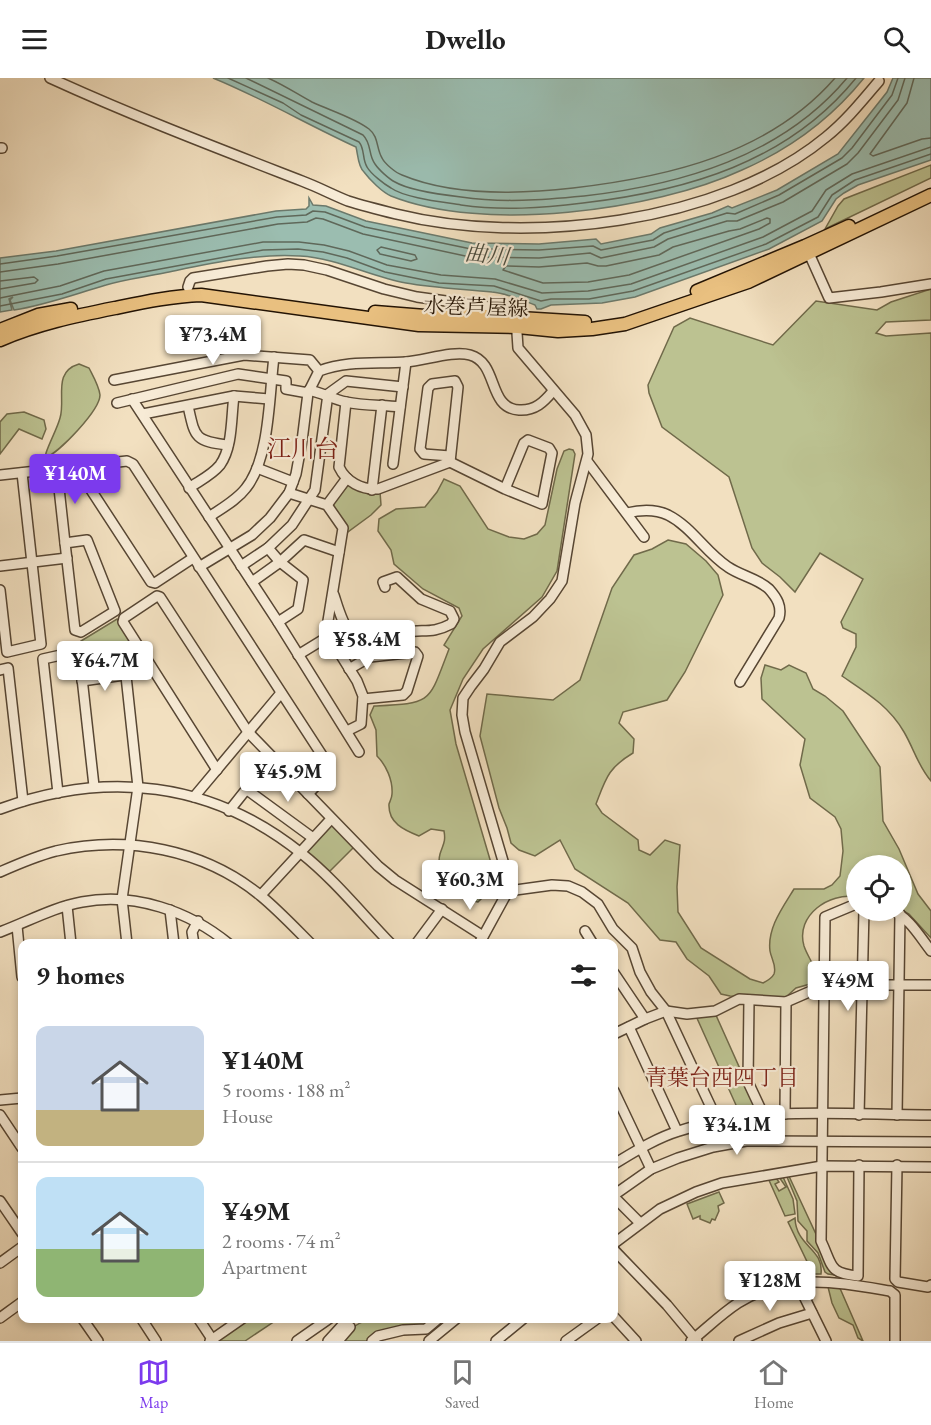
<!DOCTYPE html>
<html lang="en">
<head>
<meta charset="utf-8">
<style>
  body { margin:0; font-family:"EB Garamond","Noto Serif JP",serif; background:#f6f6f6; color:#222; height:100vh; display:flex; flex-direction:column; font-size:22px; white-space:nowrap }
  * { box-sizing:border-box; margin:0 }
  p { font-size:20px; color:#767676 }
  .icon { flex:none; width:33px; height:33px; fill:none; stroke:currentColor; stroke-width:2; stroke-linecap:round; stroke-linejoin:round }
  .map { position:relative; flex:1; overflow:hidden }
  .sheet { position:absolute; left:18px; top:861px; width:600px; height:384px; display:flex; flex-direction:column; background:#fff; border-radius:12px; box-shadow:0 3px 9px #0003 }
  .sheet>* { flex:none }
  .buttons { position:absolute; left:846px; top:777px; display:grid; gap:12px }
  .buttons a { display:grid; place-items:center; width:66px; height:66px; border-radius:50%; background:#fff; box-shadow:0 3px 9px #0003; font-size:30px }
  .price { position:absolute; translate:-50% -51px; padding:0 14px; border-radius:6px; background:#fff; color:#222; font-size:20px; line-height:39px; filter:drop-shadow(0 2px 3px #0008) }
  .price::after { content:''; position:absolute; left:50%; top:36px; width:18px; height:14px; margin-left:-9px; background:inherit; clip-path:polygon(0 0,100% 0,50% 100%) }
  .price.on { background:#7c3aed; color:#fff }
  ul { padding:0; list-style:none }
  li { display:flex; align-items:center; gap:18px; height:150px; padding:0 18px }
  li+li { border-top:2px solid #e0e0e0 }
  li span { display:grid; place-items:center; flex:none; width:168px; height:120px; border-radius:12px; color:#555 }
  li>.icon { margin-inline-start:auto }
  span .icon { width:72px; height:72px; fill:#fffc; stroke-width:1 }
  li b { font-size:26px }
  h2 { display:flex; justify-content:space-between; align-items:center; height:72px; padding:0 18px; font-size:26px }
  header { display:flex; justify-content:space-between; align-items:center; height:78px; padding:0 18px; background:#fff; font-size:27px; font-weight:700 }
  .tab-bar { display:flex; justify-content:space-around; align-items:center; height:84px; border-top:2px solid #e0e0e0; background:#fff; font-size:16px; color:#767676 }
  .tab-bar a { display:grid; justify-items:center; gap:3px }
  .tab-bar .on { color:#7c3aed }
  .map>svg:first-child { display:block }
  .green { fill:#bcc291; stroke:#706a4a; stroke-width:1.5 }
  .water { fill:#9bbdb0; stroke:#6b796b; stroke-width:1.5 }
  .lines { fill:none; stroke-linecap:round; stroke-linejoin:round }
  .shore { stroke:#5f685a; stroke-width:1.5 }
  .minor-casing { stroke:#574633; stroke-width:12 }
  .major-casing { stroke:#231304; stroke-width:15 }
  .minor { stroke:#f7ebd6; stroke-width:9 }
  .major { stroke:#e9c080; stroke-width:12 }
  .labels { text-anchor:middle; stroke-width:4.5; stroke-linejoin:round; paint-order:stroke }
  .street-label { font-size:21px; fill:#231304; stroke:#f7ebd6 }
  .water-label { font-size:22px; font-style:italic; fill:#4d4e40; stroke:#f7ebd6 }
  .neighbourhood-label { font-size:22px; fill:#7a1f14; stroke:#f7ebd6 }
  .quarter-label { font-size:24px; fill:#7a1f14; stroke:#f7ebd6 }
</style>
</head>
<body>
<header><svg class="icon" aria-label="menu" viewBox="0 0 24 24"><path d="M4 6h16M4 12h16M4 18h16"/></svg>Dwello<svg class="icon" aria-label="search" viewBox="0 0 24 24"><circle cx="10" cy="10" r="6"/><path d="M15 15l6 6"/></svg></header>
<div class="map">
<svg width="931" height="1263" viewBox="0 0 931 1263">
  <rect width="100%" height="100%" fill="#f2e0c0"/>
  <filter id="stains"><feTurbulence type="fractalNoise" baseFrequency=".00333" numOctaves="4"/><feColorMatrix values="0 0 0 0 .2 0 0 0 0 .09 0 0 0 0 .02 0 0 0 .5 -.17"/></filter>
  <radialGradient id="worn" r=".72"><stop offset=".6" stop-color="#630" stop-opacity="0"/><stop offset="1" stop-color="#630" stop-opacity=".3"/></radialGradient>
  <g class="green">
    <path d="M931 87V100L825 151 838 128 844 121Z"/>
    <path d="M931 211V242L886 244 876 255 886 258 931 255V703C918 688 914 671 904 654 889 628 867 615 842 598L856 569V556L843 550 841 544 863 501 820 475 795 514 780 499 762 485 752 470 729 399 662 349 649 315 648 307 674 249 690 240 773 267 816 223 877 232 891 224Z"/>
    <path d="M79 286 89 290C93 298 99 308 100 317 100 332 59 375 45 380L46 375C50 363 57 351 60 340 66 321 52 294 79 286Z"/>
    <path d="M24 334 44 342 46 351 42 361 19 351 0 376V344L7 336Z"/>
    <path d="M569 371 573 372 575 376 557 493 542 519 483 571 463 601 450 632 456 666 496 802 488 814 478 824C469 823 464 819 457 813 446 804 436 791 440 776 443 766 446 764 444 753L431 751 419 758C404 752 388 745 389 726 390 723 392 720 392 716 393 702 386 687 377 678L376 652 370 637 374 628C433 625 428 626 449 571L444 567 462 538 459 530 423 511 394 486 391 472 378 453 379 441 396 431 425 429 437 414 444 401 460 408 488 451 509 459 524 461 537 456 545 447 557 391 564 373Z"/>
    <path d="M349 405 370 417 380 414 381 427 371 437 345 456 332 427Z"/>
    <path d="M668 462 686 466 706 483 718 497 723 517 685 594 667 622 623 634 619 645 634 661 633 675C608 690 606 700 596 726L602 735 638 762 639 772 650 777 665 762 680 767 677 809 678 834 701 870 750 901 763 905C767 903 772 900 774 896 777 888 771 880 770 873 767 850 783 829 794 811H824L832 807 840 798 843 773 841 751 835 739 810 720 800 687 805 661 762 621 761 600 765 587 781 592 789 587 806 595 813 611 825 618 843 633 880 689 883 743 899 771 918 816 931 833V860L909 836 902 832V788H856V819C830 814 795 837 804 868 807 877 813 885 816 894L810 906 796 910 786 919 730 918 721 916 709 898 687 881 676 864 660 862 628 825 575 791 560 762 535 778 519 772 511 765 507 750 499 730 480 658 487 616 553 622 580 602 612 510 634 477 652 471Z"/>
    <path d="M117 541 147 587 145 592 86 598 83 596 81 563Z"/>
    <path d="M330 746H334L355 768 328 795 307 774V772Z"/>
    <path d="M715 935 758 1031 756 1034 740 1036 696 938Z"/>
    <path d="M788 1096 835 1197 828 1196 825 1194 818 1175 807 1163V1153L798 1143 797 1123 787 1099Z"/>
    <path d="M779 1099H783L793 1121 795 1136 785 1138 768 1100H776L779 1104 775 1106 779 1113 786 1109Z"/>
    <path d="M719 1114 724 1125 718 1128 719 1133 715 1142 712 1141 710 1145 700 1141V1138L693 1141 687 1126Z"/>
    <path d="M795 1140C796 1169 824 1170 821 1196H813L788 1144Z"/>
    <path d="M839 1208 863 1263 858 1260 853 1247 839 1240 832 1225 828 1209Z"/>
    <path d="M376 1240 433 1241 424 1249 376 1256 367 1263H340C351 1250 358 1243 376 1240Z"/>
    <path d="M249 1241H278L245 1263H216Z"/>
  </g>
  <g class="water">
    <path d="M213 0H864C831 41 790 71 742 92 654 133 483 155 391 118 382 114 370 102 364 94 358 89 358 77 356 69 308 47 262 20 213 0Z"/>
    <path d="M893 0H931V82L858 107 844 115 836 121 822 143 769 171 635 219 602 225 551 227 541 231H537L535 227C522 222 506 215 492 214 463 211 434 210 406 205 369 198 337 180 300 178 255 175 208 186 164 195 145 199 125 201 106 207 75 216 46 227 14 232L10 222 13 219 9 221 12 232 0 234V180L56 173 276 133 306 131 309 128V120L313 127 326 128 366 143 472 165 539 166 596 161 601 166 651 156 660 150 712 135 728 128 732 130 777 112 838 76 887 14Z"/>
  </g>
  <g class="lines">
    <g class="shore">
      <path d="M228 0 283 25 301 37 359 64C365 71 362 81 367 89 371 96 384 106 391 110 405 120 443 124 461 127 502 133 542 130 583 125 687 113 788 84 856 0"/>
      <path d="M246 0 363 57C372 66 368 77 375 86 379 92 389 101 395 104 410 113 444 117 461 119 503 125 542 122 584 118 681 107 782 78 847 0"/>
      <path d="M268 0C284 7 297 16 312 24 329 32 355 40 369 51 379 59 376 70 382 80 385 86 396 95 402 97 452 118 521 116 573 110 668 99 769 76 835 0"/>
      <path d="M914 0 907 25 870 76 873 78 922 61 931 60"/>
      <path d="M767 140 770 141V145L759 151 629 197 588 204 543 205 503 192 506 188 539 189 587 185 598 188H606L659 177 673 169 729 153 740 151Z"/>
      <path d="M381 169 415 177 417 181 411 183 380 176 377 172Z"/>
      <path d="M0 186 57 178 277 139 306 137 313 133 325 134 365 149 471 171 539 172 593 168 601 172 653 162 664 155 727 135 735 136 779 117 842 80 852 70 892 17 898 0"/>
      <path d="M0 194 58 186 278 146 307 144 316 140 323 141 363 156 470 179 539 180 590 175 601 180 654 169 668 161 727 143H737L783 124 847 86 858 75 898 22 905 0"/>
      <path d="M0 203 34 199 38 202 35 205 0 211"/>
      <path d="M0 220 60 208 104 193 263 164H299L324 167 349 173 387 187 441 197 495 201 542 215 588 213 631 206 763 159 812 133 826 112 852 96 931 69"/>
      <path d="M0 228 62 216 106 201 263 172 298 171 323 174 347 180 385 194 439 205 494 208 541 223 551 221H589L633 213 766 166 818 139 832 117 855 102 931 76"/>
    </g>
    <g class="minor-casing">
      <g id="minor">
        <path d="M50 0C133 38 217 70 302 103 318 109 333 117 348 123 364 128 380 132 396 136 525 168 721 146 826 59 846 43 862 23 879 3"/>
        <path d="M0 70H2"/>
        <path d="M807 171 829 220 881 214 931 206"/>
        <path d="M188 209 190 203 193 200 267 188 288 186 304 187 327 192 384 211 417 219 512 232 516 240 518 270 575 337 586 357 588 376 575 425 562 503 550 521 533 539 500 564 484 591 471 608 463 620 462 637 465 654 503 783 504 806 508 813"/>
        <path d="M114 302 244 277 310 282 319 293"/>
        <path d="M309 312C322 315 333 321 346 324 364 328 382 327 400 329"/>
        <path d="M132 321 278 544 359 674"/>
        <path d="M346 324 339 389C346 404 362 412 378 411L450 384 505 411 542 426 552 375 549 370 528 362 524 365 505 411"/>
        <path d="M117 325 238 296 286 303V311L308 315"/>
        <path d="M188 328C195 359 194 363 228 367"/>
        <path d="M143 336 234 318 269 321"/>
        <path d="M587 383 644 459"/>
        <path d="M450 384 458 309 455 303 432 306 428 310 420 371 424 376 450 378"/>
        <path d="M393 386 406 284"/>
        <path d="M76 389 151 504 155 505 193 480"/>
        <path d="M257 390 293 404"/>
        <path d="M57 392 65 465"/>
        <path d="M0 397 127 383 133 386 329 688V694L308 716"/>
        <path d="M189 410C199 403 212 397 220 387 233 369 231 339 234 318"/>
        <path d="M372 412 382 327"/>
        <path d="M289 415 327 427 343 450 327 549 329 558 357 603 363 618 361 646 347 653"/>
        <path d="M327 427 347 400"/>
        <path d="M627 435C640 432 655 431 668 437 692 449 706 475 728 489 741 498 757 500 769 511 777 520 782 528 779 540L740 604"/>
        <path d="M209 439C222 430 237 422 246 410 270 380 269 317 274 279"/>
        <path d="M87 462 115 533 81 554 75 552 65 465Z"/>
        <path d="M268 470 280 484 303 502 298 531 278 544"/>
        <path d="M0 488 67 480"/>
        <path d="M241 488 268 470 292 447 315 412 328 316 346 303 403 309"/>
        <path d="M199 489 252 457 270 440 289 415 296 396 302 363 308 315 319 293C348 282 376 286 406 284 424 283 453 272 470 277 499 285 487 330 519 332 535 333 544 324 553 313"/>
        <path d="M252 504 280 484 304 462 339 474"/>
        <path d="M0 512 7 574 41 566 22 395"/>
        <path d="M334 517C342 542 349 574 384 563 392 561 398 556 406 554 424 551 432 556 451 546L454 541 450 533 421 521 397 499 383 504 385 509"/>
        <path d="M298 577 329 558"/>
        <path d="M349 591 370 579 415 574 418 578 407 613 403 617 363 621"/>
        <path d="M0 592 8 590 23 723"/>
        <path d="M126 598 138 709 122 821 127 866"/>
        <path d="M82 603 152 593"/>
        <path d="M217 692 123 544 124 540 157 518 160 519 248 654 378 788 395 802 483 858"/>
        <path d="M246 711 313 760"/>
        <path d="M58 715 43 581 79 573 94 708"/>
        <path d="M194 719 281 615"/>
        <path d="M0 731C106 692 211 703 301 775 334 801 361 835 391 866"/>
        <path d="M229 733 272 679"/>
        <path d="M0 794C18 786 37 778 56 773 127 757 204 771 261 818 278 832 294 849 311 866"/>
        <path d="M508 813 552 807 568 808 582 814 598 826 613 851 632 870 640 894 651 914 666 933 717 1042"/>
        <path d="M261 817 331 741"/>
        <path d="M856 826 825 839 821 1163C833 1188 828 1195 858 1198L859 1087"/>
        <path d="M67 828 71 866"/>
        <path d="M170 832 174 866"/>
        <path d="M891 832C909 839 920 859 931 873"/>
        <path d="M17 848 22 899"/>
        <path d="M585 853 593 866"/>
        <path d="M0 854C27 844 54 829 82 824 134 814 189 833 229 866"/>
        <path d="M194 866 192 854 198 843"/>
        <path d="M416 866 442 831"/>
        <path d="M479 866 508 813"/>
        <path d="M614 895 645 941"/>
        <path d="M749 922 748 1004 763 1036"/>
        <path d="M629 949 677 1053"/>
        <path d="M614 956 645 941 666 933 687 936 715 933 739 921 786 924 825 907H931"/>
        <path d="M614 1013 651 1091"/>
        <path d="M0 1022 22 1020"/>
        <path d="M785 1036 786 924"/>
        <path d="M0 1037 22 1070"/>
        <path d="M859 1037 864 832"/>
        <path d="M897 1037 900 836"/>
        <path d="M614 1086C634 1074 656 1060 679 1053 758 1027 849 1037 931 1037"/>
        <path d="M897 1087 895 1201 898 1204 928 1209 931 1207"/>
        <path d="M614 1117 651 1091 678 1080 713 1069 746 1063 931 1064"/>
        <path d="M614 1119 640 1145"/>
        <path d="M0 1123 22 1155"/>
        <path d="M616 1164 660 1131 696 1114 722 1105 822 1088 931 1089"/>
        <path d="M614 1172 667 1227 697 1263"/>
        <path d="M0 1185 22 1169"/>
        <path d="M797 1204 826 1263"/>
        <path d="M614 1239 636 1263"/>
        <path d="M0 1240 22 1224"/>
        <path d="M82 1240 98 1263"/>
        <path d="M141 1240 156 1263"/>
        <path d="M198 1240 212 1261"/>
        <path d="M210 1263 243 1240"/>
        <path d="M297 1263 330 1240"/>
        <path d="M328 1263 349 1240"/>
        <path d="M338 1263 350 1249"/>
        <path d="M372 1263 378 1258 403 1252 426 1251 439 1240"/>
        <path d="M429 1263 457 1240"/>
        <path d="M496 1263 524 1240"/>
        <path d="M566 1263 598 1240"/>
        <path d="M691 1263C706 1251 721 1236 738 1225 787 1194 836 1204 890 1213L895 1217V1263"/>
        <path d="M739 1263 779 1245 812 1235"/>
      </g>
    </g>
    <g class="major-casing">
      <g id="major">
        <path d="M697 213 805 168 849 148"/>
        <path d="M375 234 425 238 470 237 585 244"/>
        <path d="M0 252 38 237 71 231"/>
        <path d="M0 262C37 246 75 238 115 230 144 224 172 218 201 217L419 247 518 249 558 253 592 251 625 246 748 204 931 117"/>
      </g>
    </g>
    <use href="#minor" class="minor"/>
    <use href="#major" class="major"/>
  </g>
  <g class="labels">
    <g class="street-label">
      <text transform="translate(476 229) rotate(2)" y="7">水巻芦屋線</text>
    </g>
    <g class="water-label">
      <text transform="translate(487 176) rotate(6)" y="8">曲川</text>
    </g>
    <g class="neighbourhood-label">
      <text x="722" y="1007">青葉台西四丁目</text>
    </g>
    <g class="quarter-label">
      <text x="303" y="379">江川台</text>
    </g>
  </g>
  <rect width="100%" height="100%" filter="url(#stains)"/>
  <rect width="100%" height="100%" fill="url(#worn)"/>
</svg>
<div class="buttons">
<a><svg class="icon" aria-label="locate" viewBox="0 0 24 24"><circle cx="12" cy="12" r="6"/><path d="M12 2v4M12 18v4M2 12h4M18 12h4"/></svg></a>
</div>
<b class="price" style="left:213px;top:288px">¥73.4M</b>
<b class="price on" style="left:75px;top:427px">¥140M</b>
<b class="price" style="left:367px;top:593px">¥58.4M</b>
<b class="price" style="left:105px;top:614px">¥64.7M</b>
<b class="price" style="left:288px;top:725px">¥45.9M</b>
<b class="price" style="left:470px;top:833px">¥60.3M</b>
<b class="price" style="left:848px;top:934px">¥49M</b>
<b class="price" style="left:737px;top:1078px">¥34.1M</b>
<b class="price" style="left:770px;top:1234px">¥128M</b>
<section class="sheet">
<h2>9 homes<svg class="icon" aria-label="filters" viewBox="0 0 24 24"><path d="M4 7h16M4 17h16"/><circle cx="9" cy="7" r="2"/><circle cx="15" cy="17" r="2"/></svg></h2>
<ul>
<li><span style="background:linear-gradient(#c9d6e8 70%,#c2b280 0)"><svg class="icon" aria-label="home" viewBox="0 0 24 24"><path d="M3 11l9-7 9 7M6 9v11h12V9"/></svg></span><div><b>¥140M</b><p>5 rooms · 188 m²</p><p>House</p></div></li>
<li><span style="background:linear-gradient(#bfe0f5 60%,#8fb573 0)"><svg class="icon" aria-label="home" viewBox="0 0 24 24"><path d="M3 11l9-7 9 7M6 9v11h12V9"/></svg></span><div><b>¥49M</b><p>2 rooms · 74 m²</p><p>Apartment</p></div></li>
</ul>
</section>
</div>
<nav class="tab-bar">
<a class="on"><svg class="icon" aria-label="map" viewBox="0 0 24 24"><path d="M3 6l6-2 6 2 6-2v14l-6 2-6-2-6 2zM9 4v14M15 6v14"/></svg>Map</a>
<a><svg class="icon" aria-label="saved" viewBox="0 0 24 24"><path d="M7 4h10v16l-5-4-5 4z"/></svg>Saved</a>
<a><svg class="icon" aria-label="home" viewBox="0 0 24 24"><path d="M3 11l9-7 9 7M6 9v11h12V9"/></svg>Home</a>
</nav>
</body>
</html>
